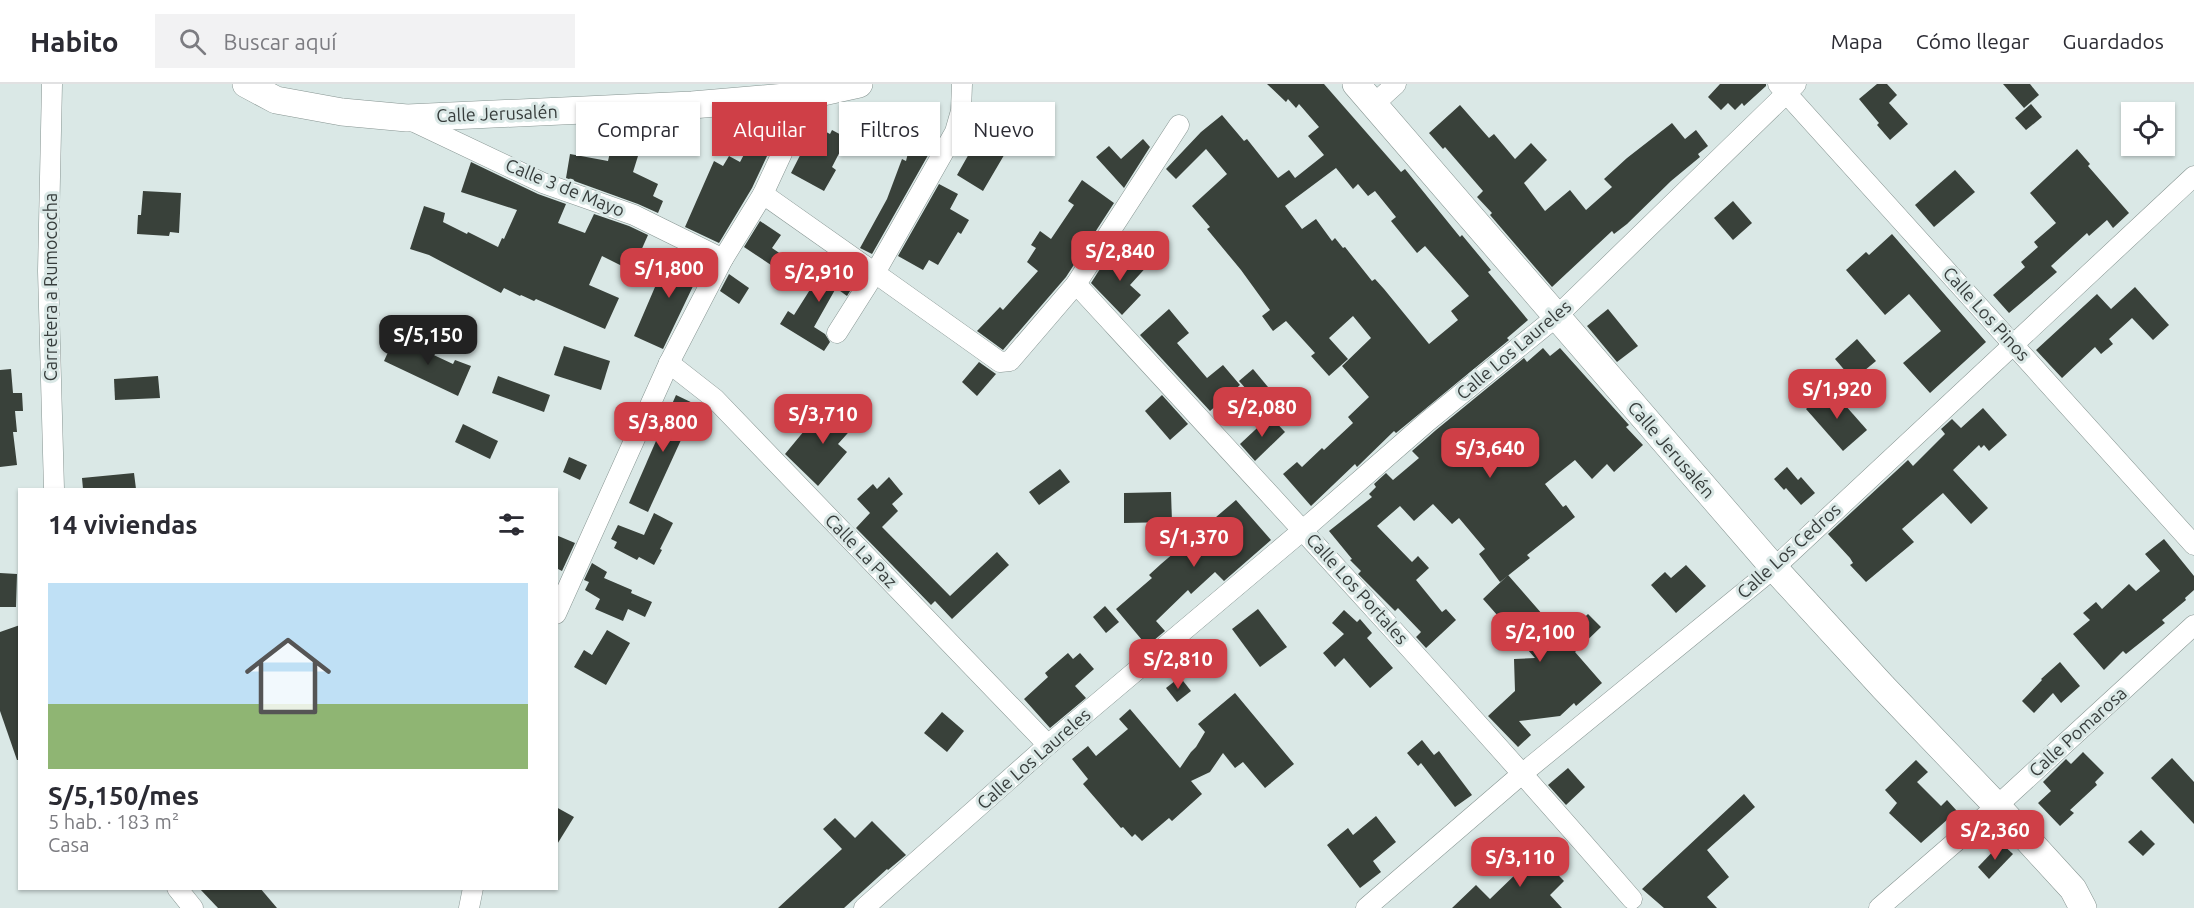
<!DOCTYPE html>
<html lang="es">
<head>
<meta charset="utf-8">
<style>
  body { margin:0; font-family:Ubuntu,sans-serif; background:#f2f2f3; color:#2b2b33; height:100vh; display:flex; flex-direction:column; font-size:22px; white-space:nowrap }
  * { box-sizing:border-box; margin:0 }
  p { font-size:20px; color:#7c7c81 }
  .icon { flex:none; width:33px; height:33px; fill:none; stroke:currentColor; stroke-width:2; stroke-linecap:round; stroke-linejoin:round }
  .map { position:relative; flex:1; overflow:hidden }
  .panel { position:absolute; left:18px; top:404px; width:540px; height:402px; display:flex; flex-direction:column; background:#fff; border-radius:0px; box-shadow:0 2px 4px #0004 }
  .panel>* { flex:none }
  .top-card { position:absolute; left:576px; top:18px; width:570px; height:54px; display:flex; gap:12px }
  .buttons { position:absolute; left:2121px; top:18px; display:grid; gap:12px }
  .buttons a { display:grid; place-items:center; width:54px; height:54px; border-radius:0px; background:#fff; box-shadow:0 2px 4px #0004; font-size:30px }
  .price { position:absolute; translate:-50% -51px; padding:0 14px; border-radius:12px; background:#cf3f47; color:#fff; font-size:20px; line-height:39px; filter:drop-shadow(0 2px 3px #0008) }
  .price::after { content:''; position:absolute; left:50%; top:36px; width:18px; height:14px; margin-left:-9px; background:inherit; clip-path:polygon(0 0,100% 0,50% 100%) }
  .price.active { background:#222; color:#fff }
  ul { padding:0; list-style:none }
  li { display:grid; align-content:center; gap:12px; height:318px; padding:0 30px }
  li+li { border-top:2px solid #e1e1e2 }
  li span { display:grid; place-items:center; height:186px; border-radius:0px; color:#555 }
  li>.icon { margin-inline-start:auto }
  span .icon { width:108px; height:108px; fill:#fffc; stroke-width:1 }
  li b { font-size:26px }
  h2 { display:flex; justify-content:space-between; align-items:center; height:72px; padding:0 30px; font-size:26px }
  .pill { padding:0 21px; border-radius:0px; background:#fff; box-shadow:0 2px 4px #0004; font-size:21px; line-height:54px }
  .pill.active { background:#cf3f47; color:#fff }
  header { display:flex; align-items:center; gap:36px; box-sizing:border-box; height:84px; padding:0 30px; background:#fff; border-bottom:2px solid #e1e1e2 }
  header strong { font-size:28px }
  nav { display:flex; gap:33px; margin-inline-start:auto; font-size:21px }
  .search { width:420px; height:54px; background:#f2f2f3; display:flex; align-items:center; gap:15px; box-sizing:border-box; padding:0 21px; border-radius:0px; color:#7c7c81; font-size:22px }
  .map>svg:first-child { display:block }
  .building { fill:#39413a; fill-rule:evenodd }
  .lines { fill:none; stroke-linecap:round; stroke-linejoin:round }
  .street-casing { stroke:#869491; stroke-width:21 }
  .secondary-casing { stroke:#869491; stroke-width:28 }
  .street { stroke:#fff; stroke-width:20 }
  .secondary { stroke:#fff; stroke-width:27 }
  .labels { text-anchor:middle; stroke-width:6; stroke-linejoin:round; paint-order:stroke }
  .street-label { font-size:18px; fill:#373d3c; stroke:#dae8e6 }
</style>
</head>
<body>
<header>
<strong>Habito</strong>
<div class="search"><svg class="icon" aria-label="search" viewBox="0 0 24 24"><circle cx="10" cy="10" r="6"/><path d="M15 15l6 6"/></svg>Buscar aquí</div>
<nav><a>Mapa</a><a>Cómo llegar</a><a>Guardados</a></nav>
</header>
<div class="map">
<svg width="2194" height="824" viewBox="0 0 2194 824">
  <rect width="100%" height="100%" fill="#dae8e6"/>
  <g class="building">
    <path d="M1267 0H1324L1401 88 1405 85 1460 153 1462 151 1491 186 1488 188 1528 236 1507 254 1509 256 1396 349 1394 347 1357 383 1355 380 1311 422 1283 390 1297 378 1302 383 1322 364 1324 366 1353 339 1348 333 1369 313 1342 282 1371 254 1353 232 1329 254 1348 275 1329 292 1311 272 1315 269 1286 237 1273 247 1262 232 1270 226 1241 186 1207 145 1210 143 1192 122 1227 90 1206 65 1176 95 1166 85 1201 48 1222 31 1244 57 1247 55 1278 94 1289 86 1295 94 1324 71 1308 52 1319 43 1299 20 1296 24 1288 15 1286 18ZM1336 84 1353 105 1358 100 1368 112 1375 107 1396 133 1391 137 1417 169 1425 162 1469 212 1451 227 1458 236 1429 260 1384 205 1375 195 1372 197 1345 163 1343 164 1335 154 1332 157 1316 135 1302 145 1285 122Z"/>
    <path d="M1720 0H1766V2L1744 22 1742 19 1735 26 1728 19 1721 26 1708 13Z"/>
    <path d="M1877 0H1887L1897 11 1889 19 1908 40 1890 56 1877 41 1879 39 1859 15Z"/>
    <path d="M2003 0H2030L2039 11 2024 24Z"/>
    <path d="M2031 20 2042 33 2026 46 2015 34Z"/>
    <path d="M1460 21 1489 54 1494 50 1515 75 1531 59 1547 76 1524 99 1545 127 1570 106 1586 126 1612 103 1604 95 1627 74 1672 39 1685 55 1696 46 1708 62 1698 70 1700 73 1671 97 1627 140 1614 150 1612 147 1552 203 1490 131 1492 129 1477 113 1483 107 1445 63 1443 65 1429 49Z"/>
    <path d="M815 42 830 50 832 46 847 54 832 83 836 86 824 107 791 89Z"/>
    <path d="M751 47 776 50 775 55 752 104 719 159 685 143 714 77 723 82 729 72 740 78 748 63Z"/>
    <path d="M992 51 1010 61 983 107 957 91 970 68 965 65 972 53 986 61Z"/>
    <path d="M1143 55 1150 63 1124 104 1096 73 1109 62 1121 75Z"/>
    <path d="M911 57 932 63 931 66 872 170 860 164 887 115 902 75 906 77Z"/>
    <path d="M611 64 638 72 633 88 658 100 653 112 663 117 658 129 638 120 566 94 570 70 608 77Z"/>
    <path d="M2077 65 2090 80 2088 82 2129 129 2113 144 2107 136 2089 152 2087 149 2051 182 2057 188 2009 229 1993 211 2025 183 2021 178 2038 163 2034 158 2056 139 2030 109Z"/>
    <path d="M471 78 538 110 566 120 558 139 585 149 594 130 629 142 648 151 632 187 602 172 589 201 619 214 605 245 536 215 534 217 521 211 520 212 504 204 501 209 429 171 410 165 424 122 445 129 443 138 467 150 468 148 498 163 502 154 504 155 517 126 461 108Z"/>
    <path d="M1955 86 1975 108 1934 143 1915 121Z"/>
    <path d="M1082 96 1114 119 1066 193 1003 266 977 247 1000 223 1003 226 1038 187 1027 178 1036 164 1031 161 1040 147 1051 155 1074 121 1068 117Z"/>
    <path d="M939 100 958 110 950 125 969 136 961 150 958 148 938 181 929 176 923 186 898 172Z"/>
    <path d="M143 107 181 109 179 149 170 148 169 152 137 150 138 131H141Z"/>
    <path d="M1733 117 1752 139 1733 156 1714 134Z"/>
    <path d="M760 137 781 151 772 164 791 177 783 189 744 163Z"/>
    <path d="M1892 150 1986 258 1930 309 1903 279 1941 247 1909 210 1885 231 1846 186 1866 168 1869 171Z"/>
    <path d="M675 165 707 180 700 193 696 198H695L663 265 634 252 658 196 660 197Z"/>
    <path d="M1138 168 1150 179 1130 201 1141 211 1122 231 1091 199 1107 174 1121 187Z"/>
    <path d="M830 174 858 194 847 212 836 204 814 243 825 250 830 258 824 267 780 240 788 227 794 231Z"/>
    <path d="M729 190 749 204 739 220 720 207Z"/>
    <path d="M2135 203 2169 241 2153 256 2132 234 2109 255 2113 260 2101 270 2095 263 2062 294 2036 266 2097 210 2111 225Z"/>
    <path d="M1169 225 1189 249 1177 259 1207 294 1223 281 1240 301 1210 327 1140 251Z"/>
    <path d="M1608 225 1638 262 1617 278 1587 242Z"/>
    <path d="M395 253 453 280 455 276 471 282 458 312 384 277Z"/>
    <path d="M1857 255 1876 277 1853 296 1835 275Z"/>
    <path d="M564 262 610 277 601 306 554 291Z"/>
    <path d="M1543 264 1550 272 1560 264 1629 341 1626 343 1643 361 1614 388 1607 380 1592 395 1575 376 1545 400 1563 423 1566 421 1575 433 1527 471 1530 474 1500 498 1479 470 1485 465 1459 434 1452 440 1433 420 1414 437 1400 422 1377 442 1412 478 1418 472 1429 484 1416 496 1442 528 1446 525 1456 536 1426 564 1416 553 1421 548 1398 524 1395 527 1358 490 1361 487 1350 476 1352 475 1329 447 1372 413 1369 410 1376 403 1374 400 1386 389 1393 396 1419 374 1412 367 1436 346 1524 274 1527 278Z"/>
    <path d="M979 278 996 290 977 312 962 298Z"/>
    <path d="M11 285 13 309H22L23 327H15L17 348H13L17 381 0 383V286Z"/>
    <path d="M1253 285 1268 303 1255 315 1239 297Z"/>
    <path d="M158 292 160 314 115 316 114 295Z"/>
    <path d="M498 292 550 311 544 328 492 309Z"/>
    <path d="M1830 304 1867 346 1843 367 1806 325Z"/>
    <path d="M676 311 697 321 648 428 629 419Z"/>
    <path d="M1162 311 1188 340 1170 356 1145 327Z"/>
    <path d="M851 319 864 331 838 360 847 368 818 402 785 370 814 335 826 346Z"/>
    <path d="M1983 324 2007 351 1989 367 1984 361 1981 364 1979 361 1953 386 1988 424 1971 440 1943 409 1902 445 1914 458 1866 498 1850 481 1853 479 1850 474 1828 450 1908 376 1913 382 1945 350 1941 345 1952 335 1961 344Z"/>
    <path d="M1270 332 1285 348 1255 377 1240 360Z"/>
    <path d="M463 340 498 357 490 375 455 358Z"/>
    <path d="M569 373 587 381 580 396 563 388Z"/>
    <path d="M1787 383 1798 396 1801 393 1815 409 1801 421 1786 404 1784 406 1774 395Z"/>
    <path d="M1060 385 1070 398 1039 421 1029 408Z"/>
    <path d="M134 389 136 405H83L82 394Z"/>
    <path d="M889 393 903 410 892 420 898 427 882 443 950 512 997 468 1009 481 952 535 935 517 931 521 856 444 870 429 857 415 873 400 877 405Z"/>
    <path d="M1171 408 1172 438 1124 439V409Z"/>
    <path d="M1236 416 1271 456 1224 497 1215 488 1191 510 1188 506 1156 537 1165 547 1147 562 1116 525 1152 494 1149 491 1161 480Z"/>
    <path d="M654 429 673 439 660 465 662 466 654 481 639 473 637 476 614 464 617 458 611 455 618 441 644 451Z"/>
    <path d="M556 451 575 459 562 487 556 484Z"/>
    <path d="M2164 455 2194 492V506L2185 514 2186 516 2162 536 2165 539 2126 570 2123 567 2104 586 2073 550 2090 536 2083 529 2096 518 2102 525 2129 500 2136 507 2160 487 2145 470Z"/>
    <path d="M592 479 607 488 604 494 632 506 631 509 652 518 645 533 628 525 623 537 595 525 600 515 585 506 589 498 584 496Z"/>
    <path d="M1686 481 1706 502 1676 529 1651 501 1665 488 1671 494Z"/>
    <path d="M0 489 17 490 16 523H0Z"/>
    <path d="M1508 491 1563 554 1588 530 1601 543 1575 568 1602 599 1576 622 1574 619 1560 632 1519 637 1531 651 1518 663 1488 632 1515 607 1514 575 1535 574 1483 515Z"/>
    <path d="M1105 522 1119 538 1106 549 1093 533Z"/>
    <path d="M1258 525 1287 563 1260 583 1232 545Z"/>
    <path d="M1344 526 1357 538 1360 535 1372 549 1367 554 1393 584 1370 604 1344 574 1335 583 1323 569 1344 550 1332 539Z"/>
    <path d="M20 541V676H17L0 627V548Z"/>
    <path d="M607 546 630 559 606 601 574 583 584 566 592 571Z"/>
    <path d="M1068 569 1073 575 1080 569 1094 585 1075 602 1086 614 1050 644 1024 615 1048 593 1045 589Z"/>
    <path d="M2060 578 2080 602 2061 619 2053 609 2034 629 2022 617 2042 596 2041 595Z"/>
    <path d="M1180 593 1191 607 1177 618 1166 604Z"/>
    <path d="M1235 609 1294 680 1265 704 1243 678 1235 684 1223 669 1210 688 1191 697 1202 710 1172 737 1169 734 1142 757 1135 750 1132 753 1123 743 1121 744 1083 700 1088 695 1072 675 1088 662 1096 672 1128 645 1119 635 1130 625 1180 684 1191 668 1196 663 1205 648 1198 640Z"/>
    <path d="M942 628 964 647 947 668 924 649Z"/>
    <path d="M1422 656 1434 671 1439 667 1472 711 1455 723 1421 679 1418 682 1407 669Z"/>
    <path d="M2083 668 2104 689 2095 698 2097 701 2070 726 2074 729 2060 742 2038 719 2051 707 2043 698 2066 675 2071 680Z"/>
    <path d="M2172 674 2194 698V740L2151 694Z"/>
    <path d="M1916 676 1928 688 1917 698 1941 722 1947 716 1957 727 1921 759 1889 729 1897 719 1885 706Z"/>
    <path d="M1568 684 1585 703 1566 721 1548 701Z"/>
    <path d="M1744 710 1755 723 1707 766 1729 793 1707 813 1717 824H1664L1642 805Z"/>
    <path d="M556 723 574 733 556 762Z"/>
    <path d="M1376 732 1396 758 1373 777 1381 788 1360 804 1327 761 1348 744 1353 751Z"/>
    <path d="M835 734 855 754 872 737 906 771 888 786 887 785 844 824H778L842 765 823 745Z"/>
    <path d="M2141 746 2155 760 2143 772 2128 758Z"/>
    <path d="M2001 759 2013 770 1989 795 1978 783Z"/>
    <path d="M1533 765 1564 797 1550 811 1562 824H1452L1476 801 1490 815 1520 786 1516 783Z"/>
    <path d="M199 804H260L277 824H218Z"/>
  </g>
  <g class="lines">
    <g class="street-casing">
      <g id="street">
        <path d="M52 0 48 187 54 405"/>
        <path d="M962 0 961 27 955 48 875 189 1000 278 1010 277 1076 200 1179 41"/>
        <path d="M1778 0 2194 461"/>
        <path d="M1374 20 1396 0"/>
        <path d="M408 35 543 99 634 131 723 175"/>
        <path d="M763 110 875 189 837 249"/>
        <path d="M1076 200C1263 403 1451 606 1632 815"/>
        <path d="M669 279 715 315 1048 661"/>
        <path d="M556 530 669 279 723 175 763 110 809 11"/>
        <path d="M177 804 193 824"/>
        <path d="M469 824 473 804"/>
        <path d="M864 824 1048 661 1303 446 1428 337 1556 233 1796 0"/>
        <path d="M1366 824 1523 689 1774 484 2194 92"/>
        <path d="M1879 824 1997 722 2194 541"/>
      </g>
    </g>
    <g class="secondary-casing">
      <g id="secondary">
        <path d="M246 0 276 16 342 28 407 34 692 21 809 11 859 0"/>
        <path d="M1356 0 1774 484 1883 603 1997 722 2073 805 2083 824"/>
      </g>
    </g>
    <use href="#street" class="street"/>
    <use href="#secondary" class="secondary"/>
  </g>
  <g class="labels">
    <g class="street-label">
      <text transform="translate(497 30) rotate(-2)" y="6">Calle Jerusalén</text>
      <text transform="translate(565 104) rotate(22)" y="6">Calle 3 de Mayo</text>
      <text transform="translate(51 203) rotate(-90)" y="6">Carretera a Rumococha</text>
      <text transform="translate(1986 230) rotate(48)" y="6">Calle Los Pinos</text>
      <text transform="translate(1514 266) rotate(-40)" y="6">Calle Los Laureles</text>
      <text transform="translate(1671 366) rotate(49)" y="6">Calle Jerusalén</text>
      <text transform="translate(861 467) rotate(46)" y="6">Calle La Paz</text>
      <text transform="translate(1789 467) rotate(-42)" y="6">Calle Los Cedros</text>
      <text transform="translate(1357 505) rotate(48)" y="6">Calle Los Portales</text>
      <text transform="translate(2078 648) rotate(-42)" y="6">Calle Pomarosa</text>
      <text transform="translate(1034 675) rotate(-41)" y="6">Calle Los Laureles</text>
    </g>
  </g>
</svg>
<div class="buttons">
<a><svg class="icon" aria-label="locate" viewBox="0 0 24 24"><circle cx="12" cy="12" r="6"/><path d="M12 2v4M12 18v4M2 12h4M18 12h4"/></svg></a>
</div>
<b class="price" style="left:1120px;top:198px">S/2,840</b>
<b class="price" style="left:669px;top:215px">S/1,800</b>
<b class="price" style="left:819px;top:219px">S/2,910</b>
<b class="price active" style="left:428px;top:282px">S/5,150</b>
<b class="price" style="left:1837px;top:336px">S/1,920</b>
<b class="price" style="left:1262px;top:354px">S/2,080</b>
<b class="price" style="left:823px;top:361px">S/3,710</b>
<b class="price" style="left:663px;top:369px">S/3,800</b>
<b class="price" style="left:1490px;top:395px">S/3,640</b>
<b class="price" style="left:1194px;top:484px">S/1,370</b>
<b class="price" style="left:1540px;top:579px">S/2,100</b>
<b class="price" style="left:1178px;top:606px">S/2,810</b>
<b class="price" style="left:1995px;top:777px">S/2,360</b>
<b class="price" style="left:1520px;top:804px">S/3,110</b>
<div class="top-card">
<a class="pill">Comprar</a>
<a class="pill active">Alquilar</a>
<a class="pill">Filtros</a>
<a class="pill">Nuevo</a>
</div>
<section class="panel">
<h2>14 viviendas<svg class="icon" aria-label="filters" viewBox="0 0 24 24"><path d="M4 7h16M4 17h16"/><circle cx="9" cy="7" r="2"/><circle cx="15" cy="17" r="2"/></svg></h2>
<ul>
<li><span style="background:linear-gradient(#bfe0f5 65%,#8fb573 0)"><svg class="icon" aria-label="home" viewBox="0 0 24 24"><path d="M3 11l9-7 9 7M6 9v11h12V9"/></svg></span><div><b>S/5,150/mes</b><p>5 hab. · 183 m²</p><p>Casa</p></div></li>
</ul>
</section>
</div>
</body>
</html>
